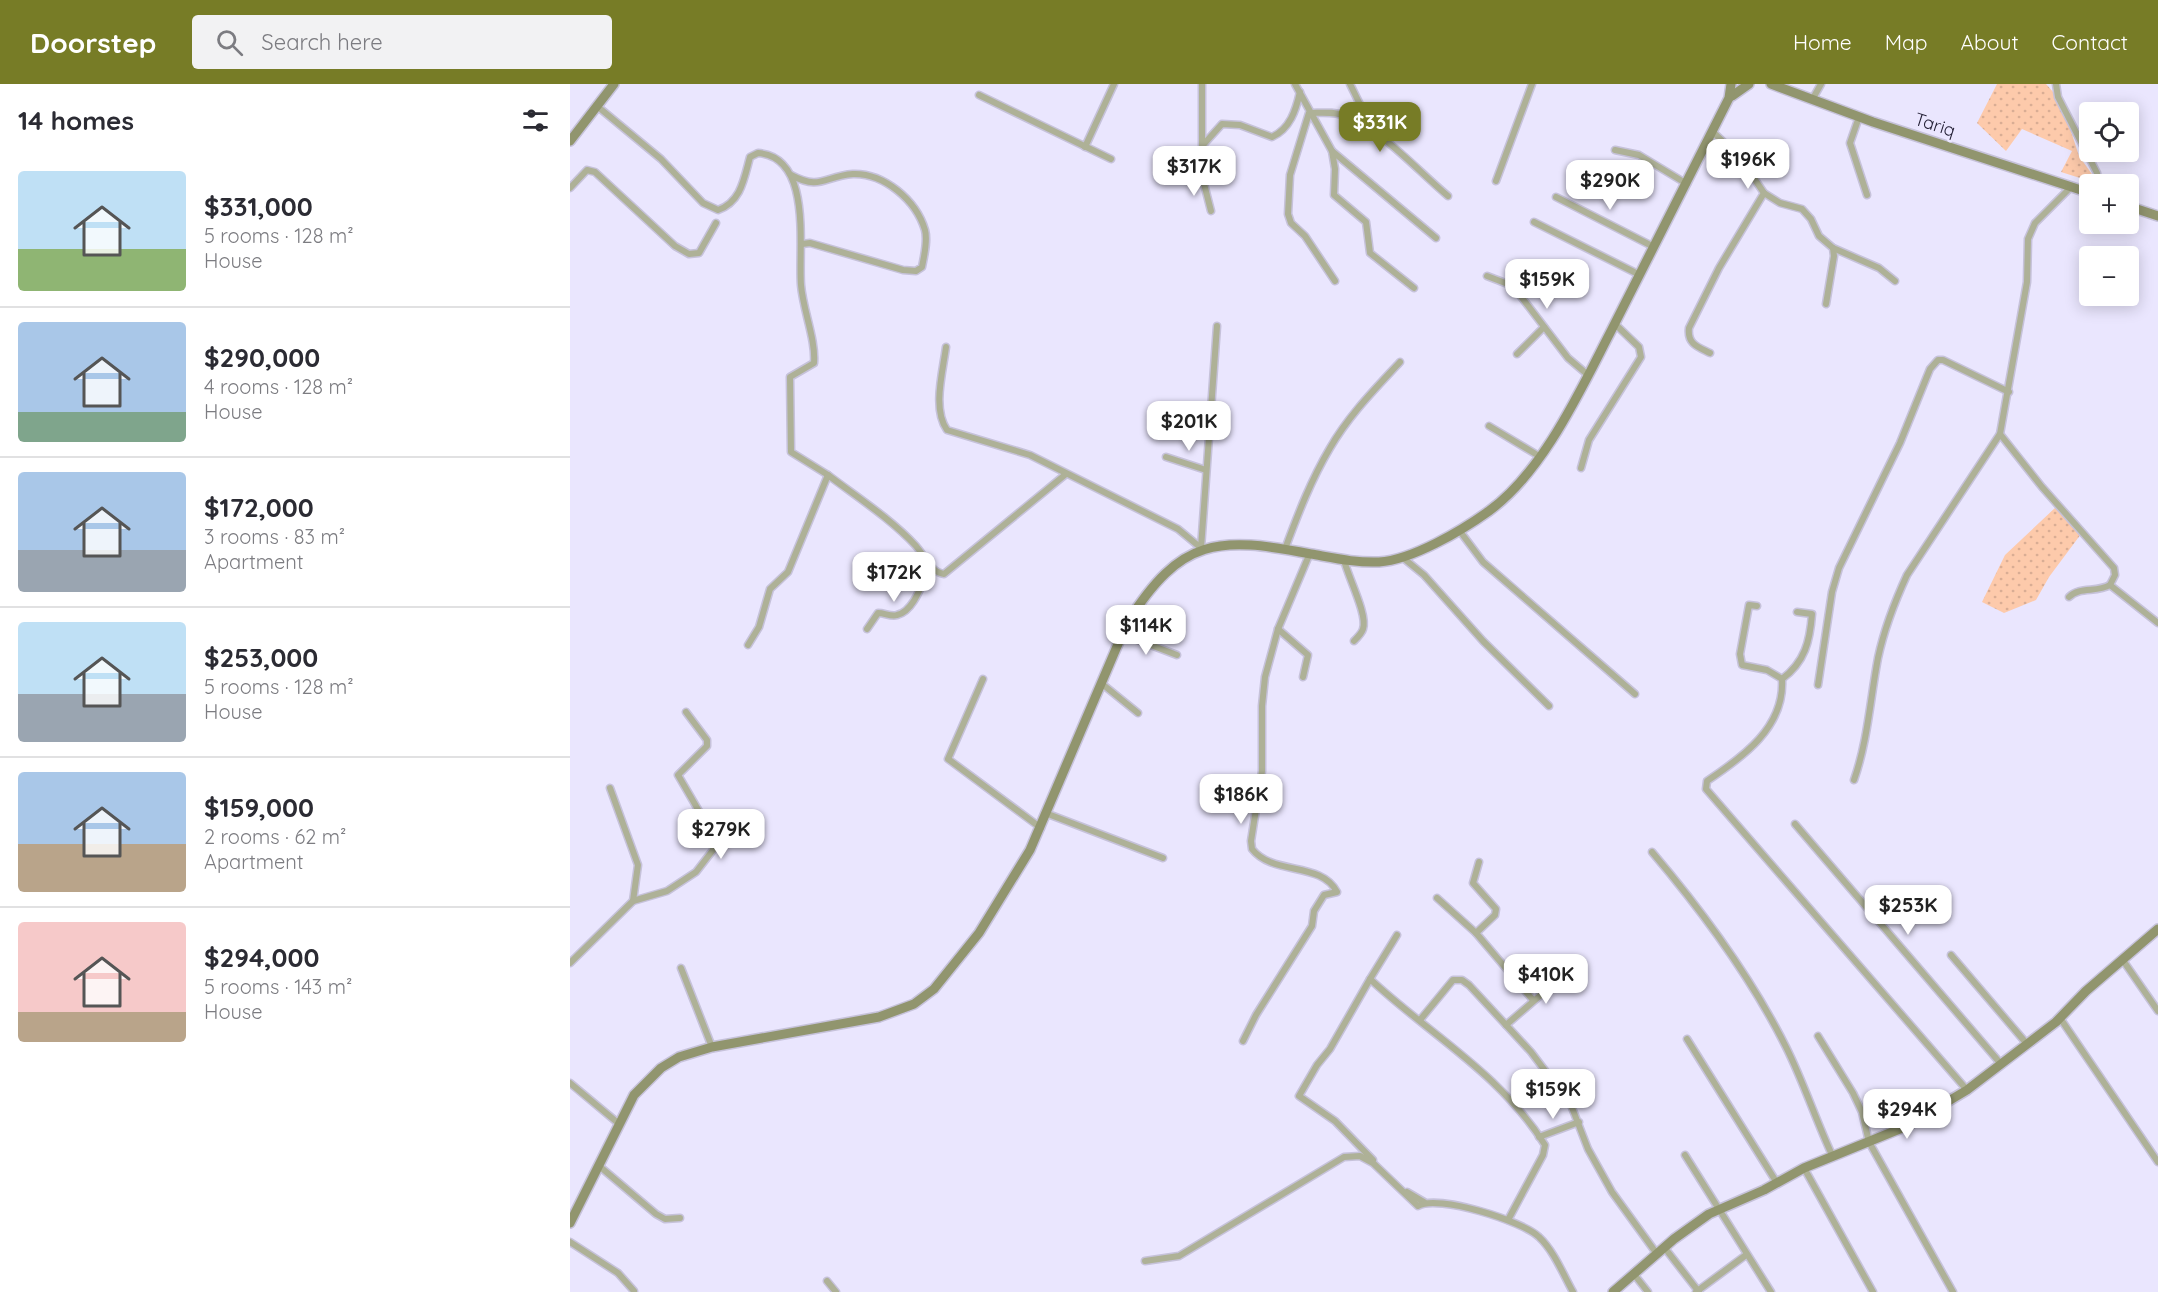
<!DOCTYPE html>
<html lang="en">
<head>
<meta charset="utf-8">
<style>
  body { margin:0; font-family:Quicksand,sans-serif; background:#f2f2f3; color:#2b2b33; height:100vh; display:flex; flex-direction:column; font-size:22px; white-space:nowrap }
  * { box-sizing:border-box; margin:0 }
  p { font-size:20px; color:#7c7c81 }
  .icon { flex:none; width:33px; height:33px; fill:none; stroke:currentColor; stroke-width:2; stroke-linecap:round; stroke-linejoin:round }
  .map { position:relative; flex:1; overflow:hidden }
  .drawer { display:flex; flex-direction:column; background:#fff; width:570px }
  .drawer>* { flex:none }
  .tools { position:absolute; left:1509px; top:18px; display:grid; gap:12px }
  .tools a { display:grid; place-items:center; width:60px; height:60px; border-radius:6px; background:#fff; box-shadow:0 3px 15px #0003; font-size:30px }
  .price { position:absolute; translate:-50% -51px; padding:0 14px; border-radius:12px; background:#fff; color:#222; font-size:20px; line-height:39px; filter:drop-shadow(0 2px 3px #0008) }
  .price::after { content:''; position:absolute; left:50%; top:36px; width:18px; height:14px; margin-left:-9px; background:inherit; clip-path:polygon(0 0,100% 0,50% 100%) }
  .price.current { background:#777c26; color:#fff }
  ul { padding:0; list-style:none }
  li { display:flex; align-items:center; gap:18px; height:150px; padding:0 18px }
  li+li { border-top:2px solid #e1e1e2 }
  li span { display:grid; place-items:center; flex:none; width:168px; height:120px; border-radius:6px; color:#555 }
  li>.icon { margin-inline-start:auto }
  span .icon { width:72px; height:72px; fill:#fffc; stroke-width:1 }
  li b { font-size:26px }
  h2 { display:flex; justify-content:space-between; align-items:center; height:72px; padding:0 18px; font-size:26px }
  header { display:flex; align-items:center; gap:36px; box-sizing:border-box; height:84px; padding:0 30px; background:#777c26; color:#fff }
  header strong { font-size:28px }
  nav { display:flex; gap:33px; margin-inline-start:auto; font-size:21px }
  .search { width:420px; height:54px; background:#f2f2f3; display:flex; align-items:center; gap:15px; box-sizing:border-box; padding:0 21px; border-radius:6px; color:#7c7c81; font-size:22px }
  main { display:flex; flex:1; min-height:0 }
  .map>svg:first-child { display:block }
  .grass { fill:url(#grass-dots) }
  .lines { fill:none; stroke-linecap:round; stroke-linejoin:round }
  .street-casing { stroke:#c6c2da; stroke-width:9 }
  .secondary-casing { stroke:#c6c2da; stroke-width:12 }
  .street { stroke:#aeb197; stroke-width:6 }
  .secondary { stroke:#91956e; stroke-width:9 }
  .labels { text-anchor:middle; stroke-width:5; stroke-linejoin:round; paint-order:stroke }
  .street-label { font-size:18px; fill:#242036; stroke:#eae6fe }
</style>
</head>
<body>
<header>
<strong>Doorstep</strong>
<div class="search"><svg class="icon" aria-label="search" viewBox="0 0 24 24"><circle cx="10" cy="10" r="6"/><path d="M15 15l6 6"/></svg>Search here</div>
<nav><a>Home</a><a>Map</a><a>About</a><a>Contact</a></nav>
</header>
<main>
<section class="drawer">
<h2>14 homes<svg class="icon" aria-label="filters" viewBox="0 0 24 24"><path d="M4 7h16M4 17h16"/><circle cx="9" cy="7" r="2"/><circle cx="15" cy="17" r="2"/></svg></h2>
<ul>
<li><span style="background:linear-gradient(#bfe0f5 65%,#8fb573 0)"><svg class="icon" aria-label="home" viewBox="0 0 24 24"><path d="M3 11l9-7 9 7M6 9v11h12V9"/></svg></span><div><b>$331,000</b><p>5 rooms · 128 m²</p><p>House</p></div></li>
<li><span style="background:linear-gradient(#a9c7e8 75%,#7fa58c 0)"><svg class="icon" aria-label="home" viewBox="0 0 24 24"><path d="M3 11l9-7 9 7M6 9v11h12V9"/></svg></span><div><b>$290,000</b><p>4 rooms · 128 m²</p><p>House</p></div></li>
<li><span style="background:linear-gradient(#a9c7e8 65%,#9aa5b1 0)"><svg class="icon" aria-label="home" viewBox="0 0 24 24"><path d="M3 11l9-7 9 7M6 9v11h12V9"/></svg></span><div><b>$172,000</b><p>3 rooms · 83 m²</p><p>Apartment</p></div></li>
<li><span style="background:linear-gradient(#bfe0f5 60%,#9aa5b1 0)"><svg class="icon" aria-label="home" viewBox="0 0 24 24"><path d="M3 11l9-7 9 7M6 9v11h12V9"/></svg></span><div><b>$253,000</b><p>5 rooms · 128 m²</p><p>House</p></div></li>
<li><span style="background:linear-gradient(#a9c7e8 60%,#b9a48a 0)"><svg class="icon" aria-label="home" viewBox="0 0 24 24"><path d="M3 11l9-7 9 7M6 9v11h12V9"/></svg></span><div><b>$159,000</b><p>2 rooms · 62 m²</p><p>Apartment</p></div></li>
<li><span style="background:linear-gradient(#f6c9c9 75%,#b9a48a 0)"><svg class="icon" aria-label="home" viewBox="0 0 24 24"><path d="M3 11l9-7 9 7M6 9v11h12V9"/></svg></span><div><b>$294,000</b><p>5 rooms · 143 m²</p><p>House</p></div></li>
</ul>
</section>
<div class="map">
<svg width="1588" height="1208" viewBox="0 0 1588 1208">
  <defs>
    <pattern id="grass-dots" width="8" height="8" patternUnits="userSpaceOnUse" patternTransform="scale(1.5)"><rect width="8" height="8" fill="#fdcaab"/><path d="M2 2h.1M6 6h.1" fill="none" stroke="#d9ad94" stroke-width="1.8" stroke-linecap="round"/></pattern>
  </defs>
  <rect width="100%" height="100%" fill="#eae6fe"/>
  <g class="grass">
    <path d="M1427 0H1476L1491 17 1509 72 1529 100 1491 88 1502 67 1452 45 1436 67 1407 39Z"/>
    <path d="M1486 423 1511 450 1479 493 1466 516 1434 529 1412 518 1435 471Z"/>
  </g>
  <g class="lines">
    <g class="street-casing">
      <g id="street">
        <path d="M632 0V92L641 127"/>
        <path d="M725 0 762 67 765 85 764 111 796 138 800 169 844 204"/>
        <path d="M780 0 802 45"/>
        <path d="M1486 0 1488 13 1527 89 1529 100"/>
        <path d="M409 11 541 75"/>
        <path d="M1242 16 1251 0"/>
        <path d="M27 22 91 75 133 119 148 126C171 118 174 95 180 73L188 69C243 73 228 164 231 201 233 226 246 256 244 279L220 293 221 368 258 391"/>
        <path d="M1289 33 1280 59 1297 111"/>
        <path d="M633 61 652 40 670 41 702 53C720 45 726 26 730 8"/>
        <path d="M515 63 544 0"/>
        <path d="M1045 66 1069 71 1117 100"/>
        <path d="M762 67 866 154"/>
        <path d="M221 91C251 107 254 92 283 90 314 89 346 116 355 146 358 157 354 172 352 183L346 187 333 186 240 159 232 160"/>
        <path d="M926 97 962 0"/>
        <path d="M0 104 17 86 25 88 105 162 119 170 129 169 146 139"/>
        <path d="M1194 109 1210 119 1232 125 1241 135 1249 152 1263 164 1264 172 1256 220"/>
        <path d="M986 113 1084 163"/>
        <path d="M964 138 1070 191"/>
        <path d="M1263 164 1309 184 1325 197"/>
        <path d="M917 192 943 202 998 274 1018 291"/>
        <path d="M765 197 735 152 721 139 718 130 720 91 739 29C751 29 764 27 776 32 812 46 848 87 878 112"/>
        <path d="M376 263C373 287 362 325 377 346L460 371 608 445 631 464"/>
        <path d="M1140 269C1128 263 1117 260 1119 244L1149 184 1194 109 1171 75 1143 48"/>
        <path d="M947 270 974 243"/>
        <path d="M919 342 969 372"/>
        <path d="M1430 350 1472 403 1544 484 1545 491 1540 501 1588 539"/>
        <path d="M596 373 636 386"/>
        <path d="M1011 384 1019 356 1071 273 1069 263 1045 240"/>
        <path d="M889 446 913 478 1065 610"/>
        <path d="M631 464 647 242"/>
        <path d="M715 465C728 430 741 396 760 364 779 331 805 305 830 278"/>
        <path d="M832 473 854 491 913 557 979 622"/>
        <path d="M774 476C778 493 798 531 793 545 792 549 787 554 784 557"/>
        <path d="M1499 513C1510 502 1526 509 1540 501"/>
        <path d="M1187 522 1179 521 1170 570 1172 581 1197 586 1212 595C1215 643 1173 673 1137 697L1136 705 1397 1006"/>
        <path d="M297 545 308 529C315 529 321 533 327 531 345 527 353 496 360 482"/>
        <path d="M708 545 738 571 733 593"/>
        <path d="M552 550 607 571"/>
        <path d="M178 561 189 543 200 505 218 488 258 391C287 413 321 435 346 462 355 472 360 488 374 490L496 390"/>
        <path d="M413 595 378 675 471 744"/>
        <path d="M1212 595C1235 578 1240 557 1242 530L1227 528"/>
        <path d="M531 599 568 629"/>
        <path d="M1248 601 1262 508 1269 484 1330 359 1360 285 1368 276H1373L1439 308"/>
        <path d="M1284 696C1298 656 1300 616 1308 574 1314 546 1325 517 1337 491L1430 350 1457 198 1458 155 1465 139 1501 103"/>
        <path d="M40 704 68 781 63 817"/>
        <path d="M478 730 593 774"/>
        <path d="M1225 740 1431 980"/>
        <path d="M1082 768C1133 828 1181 893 1216 963 1234 999 1246 1037 1263 1073"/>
        <path d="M909 778 903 799 926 825 925 831 906 849 963 916"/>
        <path d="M867 814 906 849"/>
        <path d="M827 851 800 895C860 951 930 989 975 1061L973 1071 938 1136"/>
        <path d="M1381 871 1457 960"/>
        <path d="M1552 875 1588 927"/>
        <path d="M0 879 63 817 97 807 126 788 143 766 144 753 108 691 137 662V656L116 628"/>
        <path d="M111 884 142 963"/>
        <path d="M800 895 760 965 747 981 729 1012 765 1037 803 1076"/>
        <path d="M1490 934 1588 1078"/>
        <path d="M850 936 883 896H892L899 901 961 968 1001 1021 1018 1065 1042 1108 1087 1170"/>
        <path d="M936 941 1002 884"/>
        <path d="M1248 952 1283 1009 1292 1028 1299 1058 1383 1208"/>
        <path d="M1117 955 1207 1099"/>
        <path d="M673 957 686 931 742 842 744 827 754 811 767 808C751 777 703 792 682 765L681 757 692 687V622L695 593 708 545 740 469"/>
        <path d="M0 999 48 1039"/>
        <path d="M969 1053 1009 1038"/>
        <path d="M1115 1071 1201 1208"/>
        <path d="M28 1081 86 1130 95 1135 110 1134"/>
        <path d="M1234 1084 1303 1208"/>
        <path d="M837 1108 854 1118"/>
        <path d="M0 1158 48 1189 64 1207"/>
        <path d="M1094 1163 1129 1208"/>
        <path d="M575 1177 609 1172 774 1073 790 1072 803 1079 848 1122C867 1110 953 1137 969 1153 984 1167 993 1190 1003 1208"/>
        <path d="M1063 1189 1078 1208"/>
        <path d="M257 1197 266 1208"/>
        <path d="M1126 1208 1176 1171"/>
      </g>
    </g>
    <g class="secondary-casing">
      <g id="secondary">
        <path d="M1201 0 1303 38 1520 109"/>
        <path d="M1162 12 1179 0"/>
        <path d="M0 57 44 0"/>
        <path d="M1558 122 1588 132"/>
        <path d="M0 1139 64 1011 91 984 109 973 142 963 309 933 344 920 364 905 409 849 460 766 557 539C611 453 648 452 741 470 764 474 786 479 809 478 842 476 891 447 919 427 973 388 1010 307 1040 249 1080 171 1119 92 1159 14L1161 0"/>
        <path d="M1043 1208 1104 1155 1139 1130 1194 1106 1234 1084 1337 1042 1397 1006 1486 938 1516 907 1588 845"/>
      </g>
    </g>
    <use href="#street" class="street"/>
    <use href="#secondary" class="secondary"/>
  </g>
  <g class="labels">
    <g class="street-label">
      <text transform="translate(1365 41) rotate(18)" y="6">Tariq</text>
    </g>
  </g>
</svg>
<div class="tools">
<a><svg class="icon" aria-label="locate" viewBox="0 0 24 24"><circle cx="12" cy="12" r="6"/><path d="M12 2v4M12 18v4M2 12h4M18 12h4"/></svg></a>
<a>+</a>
<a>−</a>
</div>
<b class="price current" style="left:810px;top:69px">$331K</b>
<b class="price" style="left:1178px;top:106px">$196K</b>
<b class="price" style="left:624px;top:113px">$317K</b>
<b class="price" style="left:1040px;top:127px">$290K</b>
<b class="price" style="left:977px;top:226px">$159K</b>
<b class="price" style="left:619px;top:368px">$201K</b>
<b class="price" style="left:324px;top:519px">$172K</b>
<b class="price" style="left:576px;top:572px">$114K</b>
<b class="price" style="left:671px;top:741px">$186K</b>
<b class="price" style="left:151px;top:776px">$279K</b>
<b class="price" style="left:1338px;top:852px">$253K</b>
<b class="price" style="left:976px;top:921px">$410K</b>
<b class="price" style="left:983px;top:1036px">$159K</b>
<b class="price" style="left:1337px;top:1056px">$294K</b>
</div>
</main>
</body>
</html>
